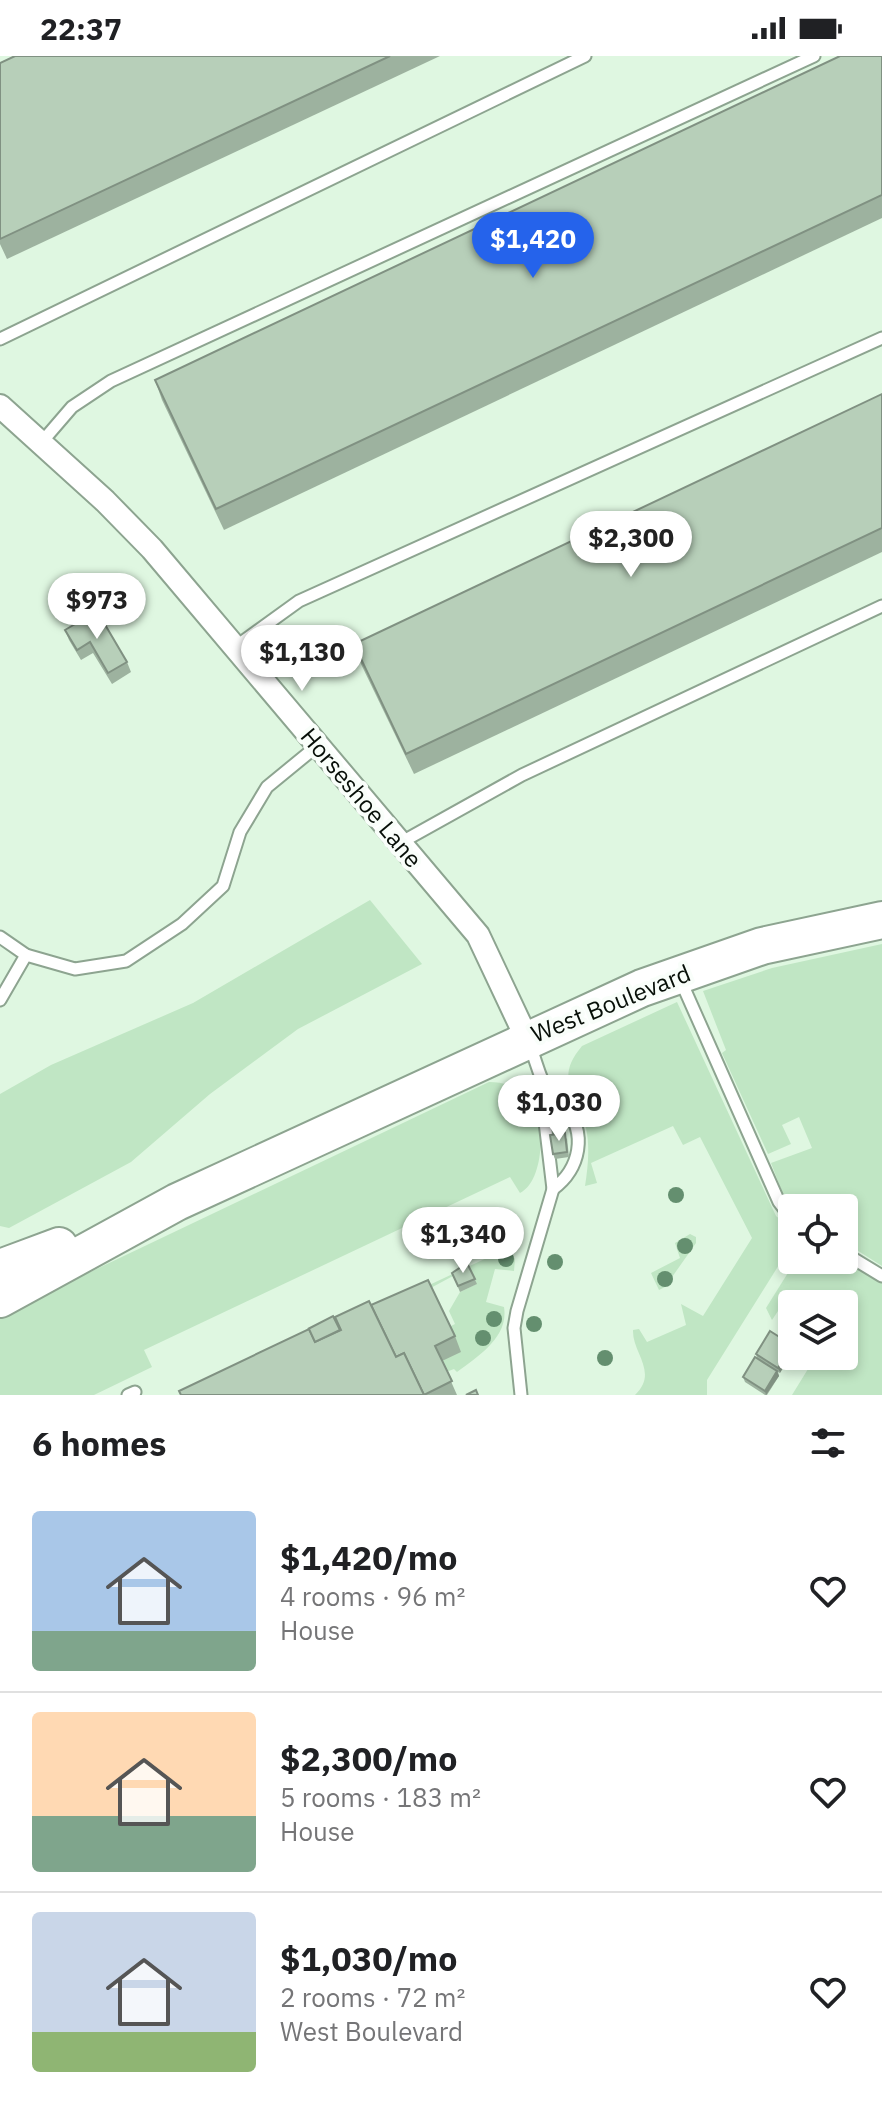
<!DOCTYPE html>
<html lang="en">
<head>
<meta charset="utf-8">
<style>
  body { margin:0; font-family:"IBM Plex Sans",sans-serif; background:#f6f6f6; color:#202124; height:100vh; display:flex; flex-direction:column; font-size:30px; white-space:nowrap }
  * { box-sizing:border-box; margin:0 }
  p { font-size:26px; color:#757577 }
  .icon { flex:none; width:44px; height:44px; fill:none; stroke:currentColor; stroke-width:2; stroke-linecap:round; stroke-linejoin:round }
  .map { position:relative; height:1339px; overflow:hidden }
  .side { display:flex; flex-direction:column; background:#fff; flex:1 }
  .side>* { flex:none }
  .controls { position:absolute; left:778px; top:1138px; display:grid; gap:16px }
  .controls a { display:grid; place-items:center; width:80px; height:80px; border-radius:8px; background:#fff; box-shadow:0 4px 12px #0003; font-size:40px }
  .price { position:absolute; translate:-50% -68px; padding:0 18px; border-radius:28px; background:#fff; color:#222; font-size:26px; line-height:52px; filter:drop-shadow(0 2px 4px #0008) }
  .price::after { content:''; position:absolute; left:50%; top:48px; width:24px; height:18px; margin-left:-12px; background:inherit; clip-path:polygon(0 0,100% 0,50% 100%) }
  .price.on { background:#2563eb; color:#fff }
  ul { padding:0; list-style:none }
  li { display:flex; align-items:center; gap:24px; height:200px; padding:0 32px }
  li+li { border-top:2px solid #e0e0e0 }
  li span { display:grid; place-items:center; flex:none; width:224px; height:160px; border-radius:8px; color:#555 }
  li>.icon { margin-inline-start:auto }
  span .icon { width:96px; height:96px; fill:#fffc; stroke-width:1 }
  li b { font-size:34px }
  h2 { display:flex; justify-content:space-between; align-items:center; height:96px; padding:0 32px; font-size:34px }
  .status { display:flex; justify-content:space-between; align-items:center; height:56px; padding:0 40px; background:#fff; direction:ltr }
  .status svg { height:22px; fill:currentColor }
  .map>svg:first-child { display:block }
  .green { fill:#c0e6c4 }
  .lines { fill:none; stroke-linecap:round; stroke-linejoin:round }
  .service-casing { stroke:#8da490; stroke-width:15 }
  .minor-casing { stroke:#8da490; stroke-width:26 }
  .primary-casing { stroke:#8da490; stroke-width:40 }
  .service { stroke:#fff; stroke-width:11 }
  .minor { stroke:#fff; stroke-width:22 }
  .primary { stroke:#fff; stroke-width:36 }
  .tree { fill:#648f6f }
  .wall { fill:#9db29f }
  .shaded-wall { fill:#809182 }
  .building { fill:#b7cfb9; stroke:#809182; stroke-width:2 }
  .labels { text-anchor:middle; stroke-width:8; stroke-linejoin:round; paint-order:stroke }
  .street-label { font-size:24px; fill:#070f08; stroke:#f9fefa }
</style>
</head>
<body>
<div class="status"><b>22:37</b><svg viewBox="0 0 49 12"><path d="M0 12V9h3v3zM5 12V6h3v6zM10 12V3h3v9zM15 12V0h3v12zM26 1h20v11H26zM47 4h2v5h-2z"/></svg></div>
<div class="map">
<svg width="882" height="1339" viewBox="0 0 882 1339">
  <rect width="100%" height="100%" fill="#dff7e1"/>
  <g class="green">
    <path d="M370 844 422 908 298 973 210 1038 131 1106 9 1172 0 1170V1038L51 1009 193 947Z"/>
    <path d="M882 888V1210L844 1186V1152H795L784 1141 771 1107 812 1092 799 1061 782 1069 791 1088 768 1098 722 997 726 994 703 935 772 912Z"/>
    <path d="M677 946 776 1160 792 1173V1188L707 1324V1339H635C659 1316 632 1297 633 1274L639 1273 647 1286 686 1269 681 1248 703 1260 752 1182 700 1081 683 1089 673 1070 591 1107 597 1127 585 1130C588 1111 590 1091 586 1072 580 1037 552 1026 582 990Z"/>
    <path d="M489 1026C504 1026 520 1031 530 1043 546 1062 545 1125 520 1137L510 1121 144 1294 152 1311 94 1339H0V1259Z"/>
    <path d="M690 1178 696 1181V1187L665 1231 659 1234 651 1217 680 1202 675 1187Z"/>
    <path d="M487 1182 503 1185 515 1203 514 1215 495 1213 486 1246 504 1251C509 1281 478 1300 457 1316L454 1313 446 1316 440 1305 449 1271 455 1268 449 1255 460 1236 476 1228 453 1220 412 1242 410 1238 491 1200 485 1187Z"/>
    <path d="M844 1203 882 1226V1339H792L816 1300H844V1248H792V1278L782 1272 789 1261 778 1255 772 1264 766 1252 796 1204Z"/>
  </g>
  <g class="lines">
    <g class="service-casing">
      <g id="service">
        <path d="M0 283 585 0"/>
        <path d="M41 387 72 351 111 325 814 0"/>
        <path d="M234 592 299 545 882 282"/>
        <path d="M400 787 522 719 882 550"/>
        <path d="M0 881 26 899 75 913 126 905 182 868 223 830 240 776 267 731 317 690"/>
        <path d="M680 923 779 1146 792 1163"/>
        <path d="M0 944 26 899"/>
        <path d="M530 990C536 1004 540 1025 549 1037 552 1042 560 1045 564 1050 588 1077 580 1113 553 1133L545 1066 549 1038"/>
        <path d="M844 1197 882 1220"/>
        <path d="M128 1339 135 1336"/>
        <path d="M521 1339 514 1272 517 1255 553 1133"/>
      </g>
    </g>
    <g class="minor-casing">
      <path id="minor" d="M0 350 105 445 152 493 478 879 527 983"/>
    </g>
    <g class="primary-casing">
      <g id="primary">
        <path d="M0 1212 59 1190"/>
        <path d="M0 1243 177 1146 642 932 762 890 882 864"/>
      </g>
    </g>
    <use href="#service" class="service"/>
    <use href="#minor" class="minor"/>
    <use href="#primary" class="primary"/>
  </g>
  <g class="tree">
    <circle cx="676" cy="1139" r="8"/>
    <circle cx="494" cy="1188" r="8"/>
    <circle cx="685" cy="1190" r="8"/>
    <circle cx="506" cy="1203" r="8"/>
    <circle cx="555" cy="1206" r="8"/>
    <circle cx="665" cy="1223" r="8"/>
    <circle cx="494" cy="1263" r="8"/>
    <circle cx="534" cy="1268" r="8"/>
    <circle cx="483" cy="1282" r="8"/>
    <circle cx="605" cy="1302" r="8"/>
  </g>
  <g class="wall">
    <path d="M15 0H440L7 203 0 188V7Z"/>
    <path d="M882 0V162L224 474 162 344 155 324Z"/>
    <path d="M882 338V496L414 718 361 608 354 588Z"/>
    <path d="M65 574 127 606 131 616 112 628 93 597 81 604 69 584Z"/>
    <path d="M567 1082 569 1101 555 1103 553 1098Z"/>
    <path d="M467 1207 477 1228 460 1236 452 1217Z"/>
    <path d="M371 1249 455 1280 461 1296 442 1305 457 1339H181L308 1274 338 1270Z"/>
    <path d="M770 1275 780 1317 778 1316 779 1320 767 1339H765L745 1326 743 1321 757 1302 756 1298Z"/>
  </g>
  <g class="shaded-wall">
    <path d="M792 1289V1298L780 1317 778 1312Z"/>
    <path d="M777 1315 779 1320 766 1339 765 1335Z"/>
  </g>
  <g class="building">
    <path d="M15 0H390L0 183V7Z"/>
    <path d="M840 0H882V139L216 453 155 324Z"/>
    <path d="M882 338V472L406 698 354 588Z"/>
    <path d="M97 555 127 606 108 617 90 586 77 594 65 574Z"/>
    <path d="M565 1077 567 1096 553 1098 550 1079Z"/>
    <path d="M467 1207 475 1223 458 1230 452 1217Z"/>
    <path d="M428 1224 455 1280 435 1290 452 1325 424 1339 404 1297 396 1301 371 1249Z"/>
    <path d="M369 1245 396 1301 404 1297 424 1339H181L179 1335 309 1273 315 1286 341 1274 335 1261Z"/>
    <path d="M333 1260 340 1274 315 1286 309 1273H308Z"/>
    <path d="M770 1275 792 1289 778 1312 756 1298Z"/>
    <path d="M755 1301 777 1315 765 1335 743 1321Z"/>
    <path d="M476 1334 478 1339H466Z"/>
  </g>
  <g class="labels">
    <g class="street-label">
      <text transform="translate(361 742) rotate(50)" y="8">Horseshoe Lane</text>
      <text transform="translate(611 948) rotate(-22)" y="8">West Boulevard</text>
    </g>
  </g>
</svg>
<div class="controls">
<a><svg class="icon" aria-label="locate" viewBox="0 0 24 24"><circle cx="12" cy="12" r="6"/><path d="M12 2v4M12 18v4M2 12h4M18 12h4"/></svg></a>
<a><svg class="icon" aria-label="layers" viewBox="0 0 24 24"><path d="M12 4l9 5-9 5-9-5zM3 14l9 5 9-5"/></svg></a>
</div>
<b class="price on" style="left:533px;top:224px">$1,420</b>
<b class="price" style="left:631px;top:523px">$2,300</b>
<b class="price" style="left:97px;top:585px">$973</b>
<b class="price" style="left:302px;top:637px">$1,130</b>
<b class="price" style="left:559px;top:1087px">$1,030</b>
<b class="price" style="left:463px;top:1219px">$1,340</b>
</div>
<section class="side">
<h2>6 homes<svg class="icon" aria-label="filters" viewBox="0 0 24 24"><path d="M4 7h16M4 17h16"/><circle cx="9" cy="7" r="2"/><circle cx="15" cy="17" r="2"/></svg></h2>
<ul>
<li><span style="background:linear-gradient(#a9c7e8 75%,#7fa58c 0)"><svg class="icon" aria-label="home" viewBox="0 0 24 24"><path d="M3 11l9-7 9 7M6 9v11h12V9"/></svg></span><div><b>$1,420/mo</b><p>4 rooms · 96 m²</p><p>House</p></div><svg class="icon" aria-label="heart" viewBox="0 0 24 24"><path d="M12 20l-8-8c-3-5 5-10 8-4 3-6 11-1 8 4z"/></svg></li>
<li><span style="background:linear-gradient(#ffd9b3 65%,#7fa58c 0)"><svg class="icon" aria-label="home" viewBox="0 0 24 24"><path d="M3 11l9-7 9 7M6 9v11h12V9"/></svg></span><div><b>$2,300/mo</b><p>5 rooms · 183 m²</p><p>House</p></div><svg class="icon" aria-label="heart" viewBox="0 0 24 24"><path d="M12 20l-8-8c-3-5 5-10 8-4 3-6 11-1 8 4z"/></svg></li>
<li><span style="background:linear-gradient(#c9d6e8 75%,#8fb573 0)"><svg class="icon" aria-label="home" viewBox="0 0 24 24"><path d="M3 11l9-7 9 7M6 9v11h12V9"/></svg></span><div><b>$1,030/mo</b><p>2 rooms · 72 m²</p><p>West Boulevard</p></div><svg class="icon" aria-label="heart" viewBox="0 0 24 24"><path d="M12 20l-8-8c-3-5 5-10 8-4 3-6 11-1 8 4z"/></svg></li>
</ul>
</section>
</body>
</html>
